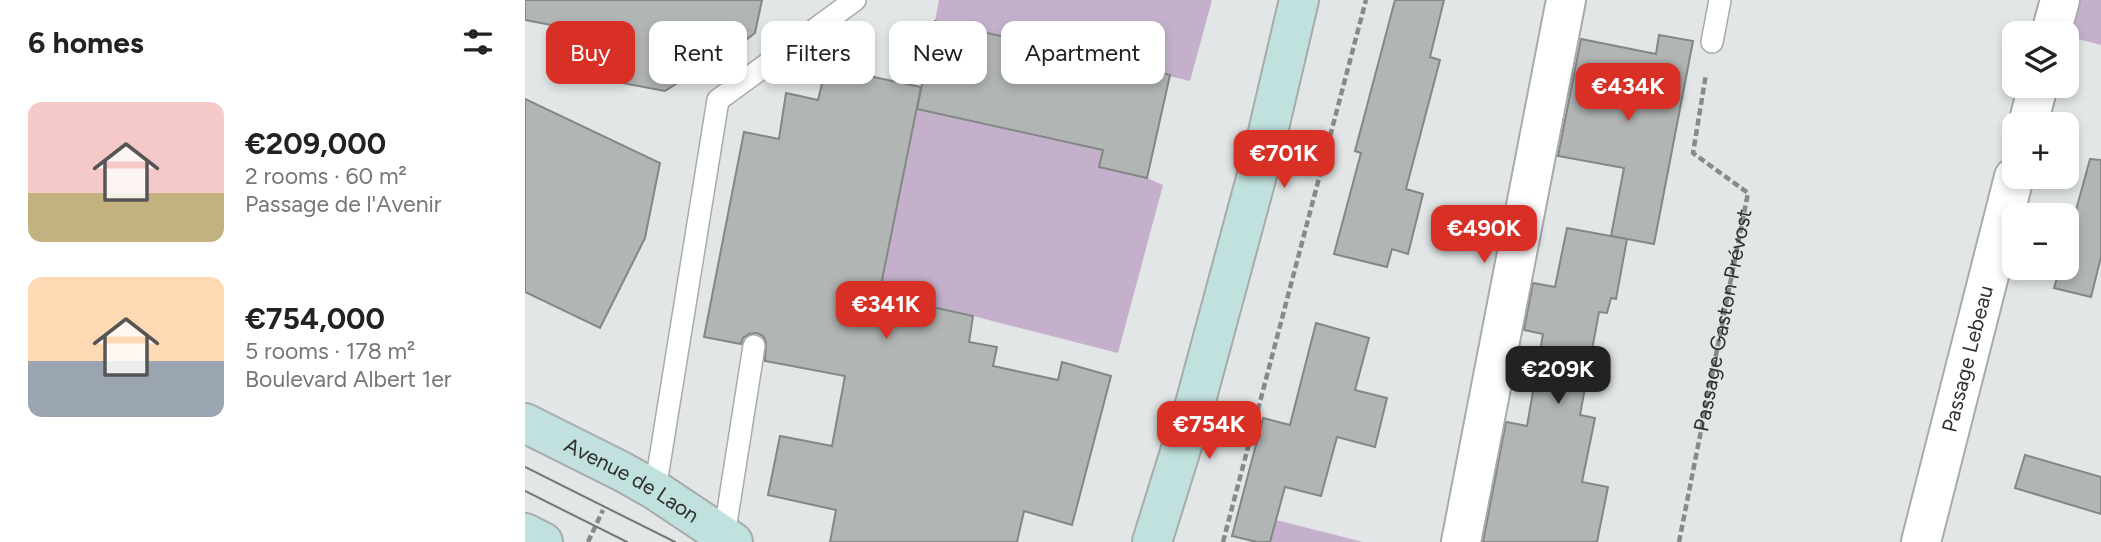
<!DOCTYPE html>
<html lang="en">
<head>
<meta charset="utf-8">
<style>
  body { margin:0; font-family:Figtree,sans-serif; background:#f2f2f2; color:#222; height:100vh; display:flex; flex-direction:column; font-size:26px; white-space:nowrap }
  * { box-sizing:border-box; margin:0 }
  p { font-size:23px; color:#767676 }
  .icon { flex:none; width:38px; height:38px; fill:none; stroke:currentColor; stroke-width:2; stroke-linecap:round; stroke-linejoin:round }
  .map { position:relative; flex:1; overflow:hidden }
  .panel { display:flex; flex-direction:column; background:#fff; width:525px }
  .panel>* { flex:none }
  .guide { position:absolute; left:21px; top:21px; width:665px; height:63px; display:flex; gap:14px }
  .buttons { position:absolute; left:1477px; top:21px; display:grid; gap:14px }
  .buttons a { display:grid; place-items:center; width:77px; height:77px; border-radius:14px; background:#fff; box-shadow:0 4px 10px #0003; font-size:35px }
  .price { position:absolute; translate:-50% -60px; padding:0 16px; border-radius:14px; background:#d93025; color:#fff; font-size:23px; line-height:46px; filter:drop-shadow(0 2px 4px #0008) }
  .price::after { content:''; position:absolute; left:50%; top:42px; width:21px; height:16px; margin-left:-10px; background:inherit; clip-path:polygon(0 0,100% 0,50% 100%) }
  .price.active { background:#222; color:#fff }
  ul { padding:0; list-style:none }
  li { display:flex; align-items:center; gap:21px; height:175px; padding:0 28px }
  li span { display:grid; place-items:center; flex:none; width:196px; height:140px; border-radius:14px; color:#555 }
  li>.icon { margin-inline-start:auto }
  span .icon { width:84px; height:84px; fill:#fffc; stroke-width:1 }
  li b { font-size:30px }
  h2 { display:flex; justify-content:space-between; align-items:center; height:84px; padding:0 28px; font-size:30px }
  .chip { padding:0 24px; border-radius:14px; background:#fff; box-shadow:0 4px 10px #0003; font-size:24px; line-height:63px }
  .chip.active { background:#d93025; color:#fff }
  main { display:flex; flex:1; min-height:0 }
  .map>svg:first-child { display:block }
  .green { fill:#c4b0ca }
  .building { fill:#b1b5b4; stroke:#838786; stroke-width:2 }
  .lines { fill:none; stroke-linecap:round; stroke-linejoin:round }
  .lane-casing { stroke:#a7abaa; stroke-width:24 }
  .street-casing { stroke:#a7abaa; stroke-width:42 }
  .secondary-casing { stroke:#a7abaa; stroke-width:42 }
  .path { stroke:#888a8a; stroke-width:4.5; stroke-dasharray:7 3.5; stroke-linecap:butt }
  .lane { stroke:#fff; stroke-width:21 }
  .street { stroke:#fff; stroke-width:38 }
  .secondary { stroke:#c1e1de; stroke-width:38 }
  .tram { stroke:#747676; stroke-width:2 }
  .labels { text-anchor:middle; stroke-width:5; stroke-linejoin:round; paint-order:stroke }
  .street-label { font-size:21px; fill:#2f3030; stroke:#e2e6e6 }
</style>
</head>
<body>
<main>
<section class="panel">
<h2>6 homes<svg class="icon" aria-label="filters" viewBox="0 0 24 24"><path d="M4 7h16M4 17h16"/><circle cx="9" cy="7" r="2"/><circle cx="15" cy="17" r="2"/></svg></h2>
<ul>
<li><span style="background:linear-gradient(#f6c9c9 65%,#c2b280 0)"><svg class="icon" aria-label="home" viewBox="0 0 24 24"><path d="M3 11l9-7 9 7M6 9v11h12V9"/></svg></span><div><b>€209,000</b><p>2 rooms · 60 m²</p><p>Passage de l'Avenir</p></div></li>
<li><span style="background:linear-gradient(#ffd9b3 60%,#9aa5b1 0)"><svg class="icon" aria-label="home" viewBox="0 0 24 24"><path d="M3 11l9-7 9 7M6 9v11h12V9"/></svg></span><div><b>€754,000</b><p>5 rooms · 178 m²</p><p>Boulevard Albert 1er</p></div></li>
</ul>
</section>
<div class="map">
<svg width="1576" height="542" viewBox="0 0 1576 542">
  <rect width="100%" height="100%" fill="#e2e6e6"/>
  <g class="green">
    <path d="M414 0H687L665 81 410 21Z"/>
    <path d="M1537 0H1576V45L1542 36Z"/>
    <path d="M392 109 578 150 574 167 622 178 638 185 593 353 429 311 354 295Z"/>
    <path d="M751 520 838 542H745Z"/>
  </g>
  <g class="building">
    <path d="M0 0H237L230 33 225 37 211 47 185 43 181 65 140 91 97 83 105 40 0 20Z"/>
    <path d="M870 0H919L905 57 915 60 881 189 898 194 883 254 867 249 862 267 809 254 836 153 830 151Z"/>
    <path d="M410 21 645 75 622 178 574 167 578 150 392 109Z"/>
    <path d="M1134 35 1168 41 1129 244 1086 236 1099 168 1033 156 1056 39 1131 54Z"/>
    <path d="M301 67 396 87 354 295 448 316 444 342 472 347 468 366 533 380 537 362 586 376 547 525 499 511 492 542H305L311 510 243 495 255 436 307 446 320 376 240 361 241 342 238 336 232 333 224 334 218 338 216 344 179 337 219 132 254 139 261 93 293 100Z"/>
    <path d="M0 99 135 163 120 238 75 328 0 292Z"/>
    <path d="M1565 159 1576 160V257L1566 297 1529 288 1535 268H1542V243Z"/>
    <path d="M1042 228 1102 239 1091 299 1086 298 1082 313 1074 312 1055 415 1070 418 1057 482 1083 487 1072 542H958L981 422 1002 426 1018 334 999 330 1008 283 1030 287Z"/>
    <path d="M791 323 844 338 830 390 862 398 850 447 812 437 796 496 760 487 745 542H732L707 536 738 418 765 425Z"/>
    <path d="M1500 455 1576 477V514L1490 488Z"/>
  </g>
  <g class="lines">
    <g class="lane-casing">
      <g id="lane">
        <path d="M1187 42 1195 0"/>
        <path d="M130 490 193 100 330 0"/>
        <path d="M199 536 229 346"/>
      </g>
    </g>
    <g class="street-casing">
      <g id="street">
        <path d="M1526 33 1535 0"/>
        <path d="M1503 124 1513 86"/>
        <path d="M936 542 1041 0"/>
        <path id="s2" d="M1396 542 1489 177"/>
      </g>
    </g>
    <g class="secondary-casing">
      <g id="secondary">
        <path id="s3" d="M0 423 98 472 130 490 208 542"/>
        <path d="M0 533 18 542"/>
        <path d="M627 542 670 404 739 149 774 0"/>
      </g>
    </g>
    <g class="path">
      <path d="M63 542 78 510"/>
      <path d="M698 542 841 0"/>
      <path id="s1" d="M1154 542 1223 193 1168 153 1181 74"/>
    </g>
    <use href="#lane" class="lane"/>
    <use href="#street" class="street"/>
    <use href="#secondary" class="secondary"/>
    <g class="tram">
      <path d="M0 467 150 542"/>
      <path d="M0 491 102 542"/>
    </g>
  </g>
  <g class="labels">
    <g class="street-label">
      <text dy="7" stroke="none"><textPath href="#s1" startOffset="226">Passage Gaston Prévost</textPath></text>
      <text dy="7" stroke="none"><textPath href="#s2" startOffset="189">Passage Lebeau</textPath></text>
      <text dy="7" stroke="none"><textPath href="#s3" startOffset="121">Avenue de Laon</textPath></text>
    </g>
  </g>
</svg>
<div class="buttons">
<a><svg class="icon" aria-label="layers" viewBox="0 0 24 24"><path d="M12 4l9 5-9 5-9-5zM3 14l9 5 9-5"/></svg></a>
<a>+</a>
<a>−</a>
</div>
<b class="price" style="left:1103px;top:123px">€434K</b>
<b class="price" style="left:759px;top:190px">€701K</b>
<b class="price" style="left:959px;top:265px">€490K</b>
<b class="price" style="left:361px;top:341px">€341K</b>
<b class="price active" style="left:1033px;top:406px">€209K</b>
<b class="price" style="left:684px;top:461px">€754K</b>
<div class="guide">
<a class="chip active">Buy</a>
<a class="chip">Rent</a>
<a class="chip">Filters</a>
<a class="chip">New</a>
<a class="chip">Apartment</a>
</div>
</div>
</main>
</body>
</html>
